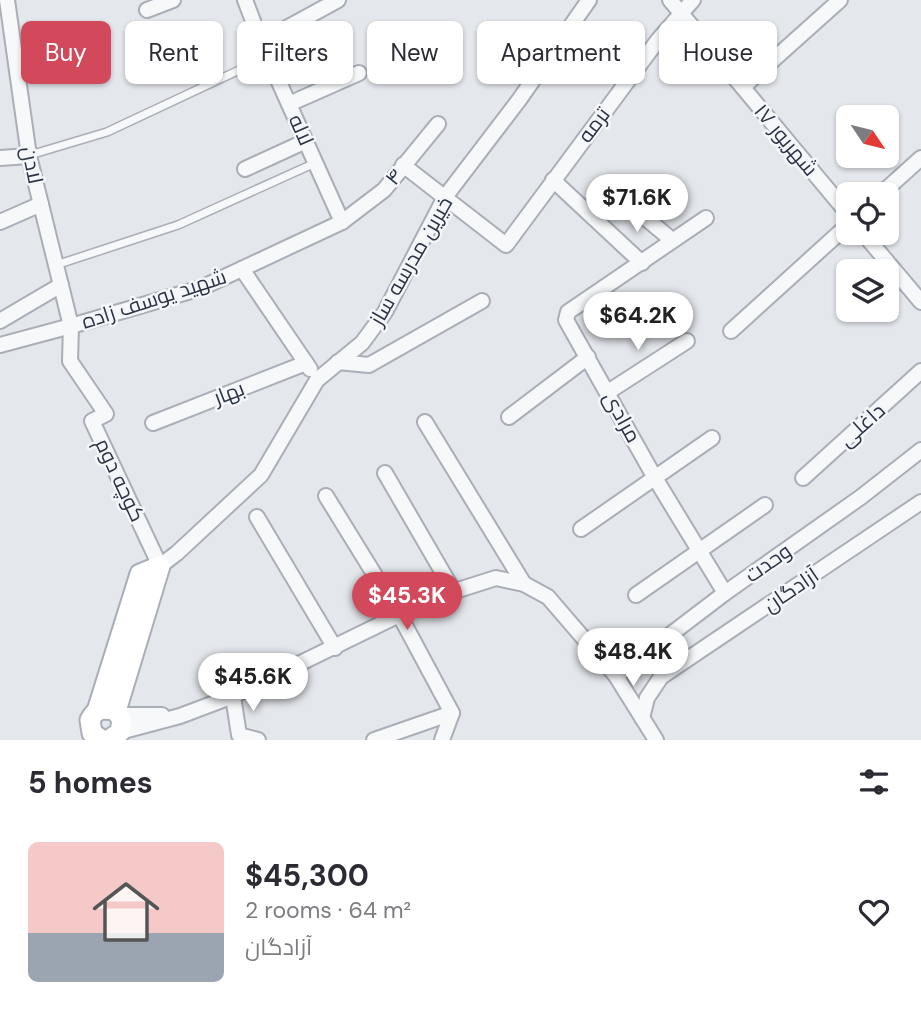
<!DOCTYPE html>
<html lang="en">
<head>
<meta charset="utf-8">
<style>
  body { margin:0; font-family:"DM Sans",Cairo,sans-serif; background:#f2f2f3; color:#2b2b33; height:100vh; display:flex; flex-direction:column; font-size:26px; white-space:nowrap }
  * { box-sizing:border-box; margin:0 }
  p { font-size:23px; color:#7c7c81 }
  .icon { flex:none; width:38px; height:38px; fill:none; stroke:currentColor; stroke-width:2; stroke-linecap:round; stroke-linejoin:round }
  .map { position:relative; height:740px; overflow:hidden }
  .drawer { display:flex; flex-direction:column; background:#fff; flex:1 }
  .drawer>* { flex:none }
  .top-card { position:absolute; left:21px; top:21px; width:880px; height:63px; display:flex; gap:14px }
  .needle { width:46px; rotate:125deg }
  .controls { position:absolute; left:836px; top:105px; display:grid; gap:14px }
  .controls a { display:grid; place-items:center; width:63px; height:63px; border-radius:10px; background:#fff; box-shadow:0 2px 5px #0004; font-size:35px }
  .price { position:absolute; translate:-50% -60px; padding:0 16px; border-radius:24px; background:#fff; color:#222; font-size:23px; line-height:46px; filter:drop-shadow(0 2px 4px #0008) }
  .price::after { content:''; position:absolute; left:50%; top:42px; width:21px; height:16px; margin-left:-10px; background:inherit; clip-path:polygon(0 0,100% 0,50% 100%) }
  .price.selected { background:#d1495b; color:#fff }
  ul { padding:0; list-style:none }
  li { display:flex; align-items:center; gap:21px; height:175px; padding:0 28px }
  li span { display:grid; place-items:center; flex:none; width:196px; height:140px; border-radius:10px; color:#555 }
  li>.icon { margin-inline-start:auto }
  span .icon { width:84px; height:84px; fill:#fffc; stroke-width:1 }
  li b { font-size:30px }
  h2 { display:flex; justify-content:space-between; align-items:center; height:84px; padding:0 28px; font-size:30px }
  .chip { padding:0 24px; border-radius:10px; background:#fff; box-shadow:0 2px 5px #0004; font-size:24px; line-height:63px }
  .chip.selected { background:#d1495b; color:#fff }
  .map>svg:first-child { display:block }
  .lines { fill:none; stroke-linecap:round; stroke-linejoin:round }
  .service-casing { stroke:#a9aeb7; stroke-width:10 }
  .minor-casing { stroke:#a9aeb7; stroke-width:18 }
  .secondary-casing { stroke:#a9aeb7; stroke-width:23 }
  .service { stroke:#f7f8fa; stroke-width:7 }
  .minor { stroke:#f7f8fa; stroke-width:14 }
  .secondary { stroke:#fff; stroke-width:19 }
  .labels { text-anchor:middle; stroke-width:5; stroke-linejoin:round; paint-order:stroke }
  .street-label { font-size:21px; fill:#2b3445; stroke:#f4f6f9 }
</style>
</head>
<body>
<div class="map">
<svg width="921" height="740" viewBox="0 0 921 740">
  <rect width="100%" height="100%" fill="#e4e7ec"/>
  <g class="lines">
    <g class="service-casing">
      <g id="service">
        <path d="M30 155 107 132 267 57"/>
        <path d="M56 265 178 225 315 163"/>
      </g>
    </g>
    <g class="minor-casing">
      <g id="minor">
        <path d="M7 0 29 156 71 326 70 361 106 414 92 421 160 566 177 553 261 475 317 380 362 343 385 312 445 197 519 100 589 0"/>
        <path d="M245 0 261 42 342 222"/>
        <path d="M670 0 849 215"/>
        <path d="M147 10 173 0"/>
        <path d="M261 42 338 0"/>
        <path d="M743 87 840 0"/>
        <path d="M289 104 359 73"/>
        <path d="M0 158 29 156"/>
        <path d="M403 165 506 245 658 40 693 0"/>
        <path d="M245 169 306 141"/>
        <path d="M553 180 642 263"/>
        <path d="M881 194 921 158"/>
        <path d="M624 200 672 240"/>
        <path d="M706 218 568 312 566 320 655 478 725 593"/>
        <path d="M0 222 41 204"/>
        <path d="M863 233 921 302"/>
        <path d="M242 269 310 369"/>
        <path d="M0 321 61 285"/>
        <path d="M731 331 849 224"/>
        <path d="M0 345 71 326 201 288 342 222 384 190 438 124"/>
        <path d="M338 362 369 365 482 301"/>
        <path d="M608 392 687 341"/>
        <path d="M509 417 588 357"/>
        <path d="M425 422 524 584"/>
        <path d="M153 423 306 363"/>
        <path d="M385 473 454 592"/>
        <path d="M803 478 921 371"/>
        <path d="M326 496 400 616 452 713 442 740"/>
        <path d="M257 517 335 648"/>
        <path d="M581 529 712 438"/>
        <path d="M636 595 765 505"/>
        <path d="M616 676 725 593 861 497 921 450"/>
        <path d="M233 696 239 735 258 740"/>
        <path d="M119 715H162"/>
        <path d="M642 718 647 698 661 677 921 502"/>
        <path d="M120 732 180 716 233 696 436 597 496 578 524 584 548 597 616 676 656 740"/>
        <path d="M374 740 452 713"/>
      </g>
    </g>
    <g class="secondary-casing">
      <g id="secondary">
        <path d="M97 711 140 574 160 566"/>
        <path d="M116 711 160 566"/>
        <path d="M102 740 92 733 90 720C96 708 103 708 116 711L122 720 120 732 109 740"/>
      </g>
    </g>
    <use href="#service" class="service"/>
    <use href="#minor" class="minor"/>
    <use href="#secondary" class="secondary"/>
  </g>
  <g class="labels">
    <g class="street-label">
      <text transform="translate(594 125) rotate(-53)" y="7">ترمه</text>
      <text transform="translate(301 130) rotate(66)" y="7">لاله</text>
      <text transform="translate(786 140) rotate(50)" y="7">۱۷ شهریور</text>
      <text transform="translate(32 165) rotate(78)" y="7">لادن</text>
      <text transform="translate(394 177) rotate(-51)" y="7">۴</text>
      <text transform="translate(411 261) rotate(-60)" y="7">خیرین مدرسه ساز</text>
      <text transform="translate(154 299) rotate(-18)" y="7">شهید یوسف زاده</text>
      <text transform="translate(229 393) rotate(-21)" y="7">بهار</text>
      <text transform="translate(622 417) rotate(61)" y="7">مرادی</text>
      <text transform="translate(862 425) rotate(-42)" y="7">داغلی</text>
      <text transform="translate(120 480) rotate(65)" y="7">کوچه دوم</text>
      <text transform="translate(768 563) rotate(-35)" y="7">وحدت</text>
      <text transform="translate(791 590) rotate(-34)" y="7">آزادگان</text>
    </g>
  </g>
</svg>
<div class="controls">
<a><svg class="needle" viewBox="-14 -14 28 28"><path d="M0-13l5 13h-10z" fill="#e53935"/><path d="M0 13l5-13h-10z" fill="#7c7c81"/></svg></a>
<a><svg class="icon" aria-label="locate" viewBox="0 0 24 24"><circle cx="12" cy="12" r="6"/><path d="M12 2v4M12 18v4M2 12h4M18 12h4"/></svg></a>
<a><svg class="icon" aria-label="layers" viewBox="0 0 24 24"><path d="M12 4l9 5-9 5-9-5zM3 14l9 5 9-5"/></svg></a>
</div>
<b class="price" style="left:637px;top:234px">$71.6K</b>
<b class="price" style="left:638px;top:352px">$64.2K</b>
<b class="price selected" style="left:407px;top:632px">$45.3K</b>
<b class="price" style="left:633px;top:688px">$48.4K</b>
<b class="price" style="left:253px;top:713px">$45.6K</b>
<div class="top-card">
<a class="chip selected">Buy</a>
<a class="chip">Rent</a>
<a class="chip">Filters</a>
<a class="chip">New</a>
<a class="chip">Apartment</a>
<a class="chip">House</a>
</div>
</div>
<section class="drawer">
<h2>5 homes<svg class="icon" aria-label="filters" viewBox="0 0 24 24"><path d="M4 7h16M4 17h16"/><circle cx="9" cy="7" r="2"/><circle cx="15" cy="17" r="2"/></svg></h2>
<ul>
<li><span style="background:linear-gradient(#f6c9c9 65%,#9aa5b1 0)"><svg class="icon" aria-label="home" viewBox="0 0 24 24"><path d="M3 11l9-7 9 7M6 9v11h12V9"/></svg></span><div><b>$45,300</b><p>2 rooms · 64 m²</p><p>آزادگان</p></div><svg class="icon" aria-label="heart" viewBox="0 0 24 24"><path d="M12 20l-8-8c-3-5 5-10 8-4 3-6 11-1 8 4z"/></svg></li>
</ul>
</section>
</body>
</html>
